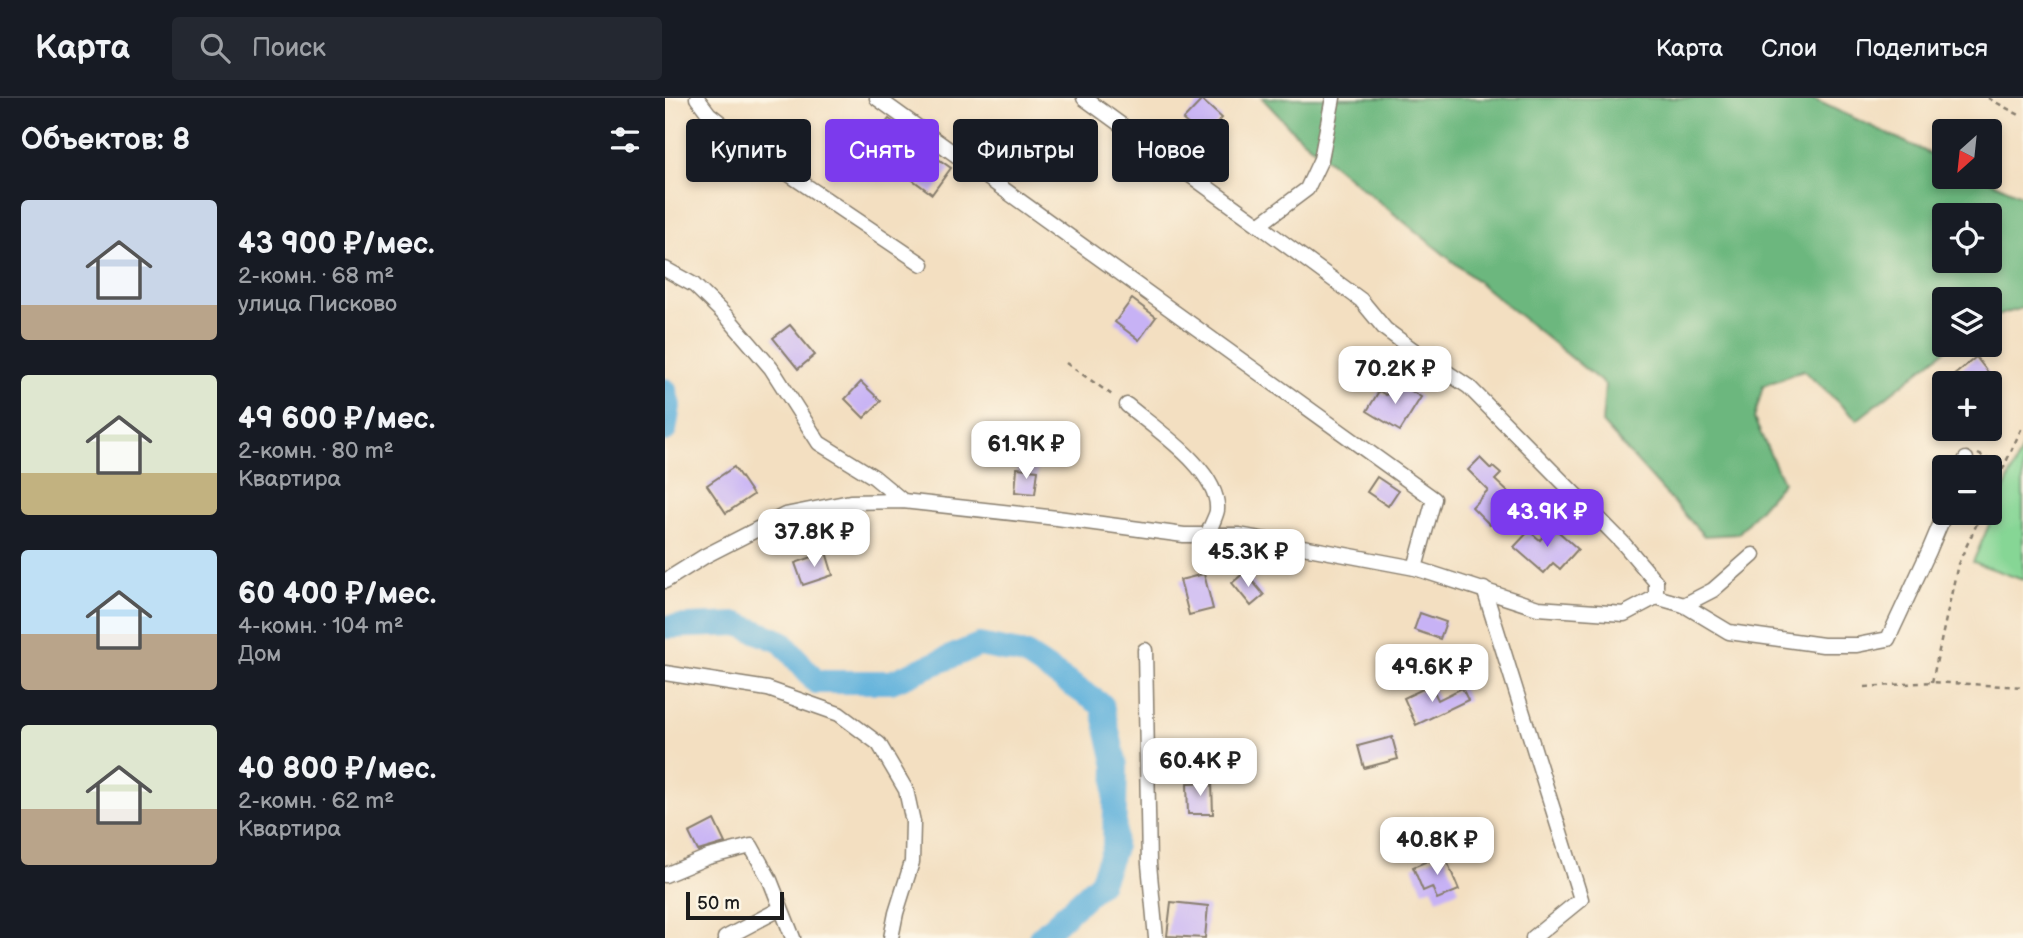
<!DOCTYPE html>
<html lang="ru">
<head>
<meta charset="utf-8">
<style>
  body { margin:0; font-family:"Balsamiq Sans",sans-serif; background:#242831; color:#f1f3f6; height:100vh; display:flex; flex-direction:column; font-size:26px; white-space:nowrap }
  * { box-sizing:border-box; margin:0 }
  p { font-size:23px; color:#9ea1a6 }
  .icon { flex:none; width:38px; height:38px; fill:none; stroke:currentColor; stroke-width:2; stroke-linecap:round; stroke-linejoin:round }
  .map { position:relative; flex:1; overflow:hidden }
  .side { display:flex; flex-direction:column; background:#171b24; width:665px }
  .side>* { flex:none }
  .banner { position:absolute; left:21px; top:21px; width:665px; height:63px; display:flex; gap:14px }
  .needle { width:46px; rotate:207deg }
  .fabs { position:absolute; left:1267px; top:21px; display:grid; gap:14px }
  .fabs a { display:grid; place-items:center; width:70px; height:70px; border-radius:7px; background:#171b24; box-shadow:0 4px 10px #0003; font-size:35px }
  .scale { position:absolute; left:21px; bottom:18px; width:98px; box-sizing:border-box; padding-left:7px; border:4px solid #1c1c1c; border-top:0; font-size:19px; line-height:24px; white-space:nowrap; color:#1c1c1c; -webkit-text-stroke:5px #fcf5e5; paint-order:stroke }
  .price { position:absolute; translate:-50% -60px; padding:0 16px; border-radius:14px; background:#fff; color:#222; font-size:23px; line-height:46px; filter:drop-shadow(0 2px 4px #0008) }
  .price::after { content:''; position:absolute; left:50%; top:42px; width:21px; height:16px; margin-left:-10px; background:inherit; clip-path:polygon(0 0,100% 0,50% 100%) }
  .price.on { background:#7c3aed; color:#fff }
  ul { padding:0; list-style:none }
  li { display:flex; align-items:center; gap:21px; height:175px; padding:0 21px }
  li span { display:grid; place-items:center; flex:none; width:196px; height:140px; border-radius:7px; color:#555 }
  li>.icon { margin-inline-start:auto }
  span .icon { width:84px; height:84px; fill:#fffc; stroke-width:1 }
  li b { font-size:30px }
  h2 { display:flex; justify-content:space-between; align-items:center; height:84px; padding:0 21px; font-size:30px }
  .chip { padding:0 24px; border-radius:7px; background:#171b24; box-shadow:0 4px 10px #0003; font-size:24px; line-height:63px }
  .chip.on { background:#7c3aed; color:#fff }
  header { display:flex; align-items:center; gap:42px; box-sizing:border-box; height:98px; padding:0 35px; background:#171b24; border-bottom:2px solid #363941 }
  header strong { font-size:33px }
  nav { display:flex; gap:38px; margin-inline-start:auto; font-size:24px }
  .search { width:490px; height:63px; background:#242831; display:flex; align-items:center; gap:18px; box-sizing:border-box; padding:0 24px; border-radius:7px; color:#9ea1a6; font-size:26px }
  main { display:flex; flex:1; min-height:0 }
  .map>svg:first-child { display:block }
  .green { fill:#86d695; stroke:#517958; stroke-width:2 }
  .forest { fill:#6cb77e; stroke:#446a4d; stroke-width:2; fill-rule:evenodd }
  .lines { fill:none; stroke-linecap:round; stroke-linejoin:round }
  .river { stroke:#62b2dc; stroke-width:24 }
  .building { fill:#c7b2f5 }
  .minor-casing { stroke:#887e6e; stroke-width:17 }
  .path { stroke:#887e6e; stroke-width:2.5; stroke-dasharray:5 5; stroke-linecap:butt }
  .minor { stroke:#fff; stroke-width:14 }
</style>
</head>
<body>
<header>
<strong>Карта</strong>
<div class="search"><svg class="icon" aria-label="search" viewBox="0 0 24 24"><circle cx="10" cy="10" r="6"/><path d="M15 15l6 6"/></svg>Поиск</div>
<nav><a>Карта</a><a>Слои</a><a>Поделиться</a></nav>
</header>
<main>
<section class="side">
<h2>Объектов: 8<svg class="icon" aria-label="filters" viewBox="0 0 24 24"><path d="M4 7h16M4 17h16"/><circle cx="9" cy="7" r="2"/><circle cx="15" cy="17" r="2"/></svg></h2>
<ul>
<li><span style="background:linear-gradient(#c9d6e8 75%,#b9a48a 0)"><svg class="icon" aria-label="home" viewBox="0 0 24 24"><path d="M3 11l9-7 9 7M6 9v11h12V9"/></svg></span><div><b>43 900 ₽/мес.</b><p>2-комн. · 68 m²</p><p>улица Писково</p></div></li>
<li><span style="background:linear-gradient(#dfe7d0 70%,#c2b280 0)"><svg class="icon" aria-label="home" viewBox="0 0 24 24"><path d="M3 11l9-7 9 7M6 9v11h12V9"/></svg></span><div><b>49 600 ₽/мес.</b><p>2-комн. · 80 m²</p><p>Квартира</p></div></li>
<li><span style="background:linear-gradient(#bfe0f5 60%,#b9a48a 0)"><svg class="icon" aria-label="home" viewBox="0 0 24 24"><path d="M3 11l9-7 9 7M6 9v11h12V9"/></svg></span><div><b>60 400 ₽/мес.</b><p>4-комн. · 104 m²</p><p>Дом</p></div></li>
<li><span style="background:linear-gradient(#dfe7d0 60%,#b9a48a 0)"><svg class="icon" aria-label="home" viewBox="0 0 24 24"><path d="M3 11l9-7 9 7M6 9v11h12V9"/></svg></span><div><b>40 800 ₽/мес.</b><p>2-комн. · 62 m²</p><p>Квартира</p></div></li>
</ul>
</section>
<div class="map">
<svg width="1358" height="840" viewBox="0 0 1358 840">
  <rect width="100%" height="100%" fill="#fcf5e5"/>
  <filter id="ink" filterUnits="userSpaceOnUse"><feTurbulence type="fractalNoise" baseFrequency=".0143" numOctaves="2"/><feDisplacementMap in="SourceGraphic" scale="14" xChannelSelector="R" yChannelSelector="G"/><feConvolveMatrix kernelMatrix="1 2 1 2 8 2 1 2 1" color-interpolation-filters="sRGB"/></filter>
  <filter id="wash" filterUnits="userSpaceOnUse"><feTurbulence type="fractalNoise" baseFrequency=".00686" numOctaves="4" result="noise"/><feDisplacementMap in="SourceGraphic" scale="28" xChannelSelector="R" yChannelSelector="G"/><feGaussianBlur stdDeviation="1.57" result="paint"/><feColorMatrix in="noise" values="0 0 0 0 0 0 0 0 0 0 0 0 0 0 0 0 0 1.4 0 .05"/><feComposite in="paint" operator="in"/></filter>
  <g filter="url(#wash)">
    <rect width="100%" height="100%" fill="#f3dfc1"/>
    <path class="green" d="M1358 348V482L1308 464Z"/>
    <path class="forest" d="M597 0H1146L1279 62V79H1316L1358 98V210L1325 220V201H1279V247H1287L1192 322 1138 272 1098 288 1089 321 1118 384 1073 436 1039 438 937 325 940 287 632 37ZM1279 117H1325V163H1279Z"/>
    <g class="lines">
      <g class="river">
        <path d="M0 292 4 308 0 332"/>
        <path d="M0 529 73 526 117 544 151 584H226L314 547 360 556 437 607 451 668 449 750 436 784 375 840"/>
      </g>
    </g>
    <g id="blocks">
      <g class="building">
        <path d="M537 2 557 20 539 40 518 22Z"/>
        <path d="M224 21 247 38 245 41 286 70 267 96 241 77 244 73 206 44Z"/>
        <path d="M372 37 396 55 378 79 354 60Z"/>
        <path d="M467 201 491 219 474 242 450 224Z"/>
        <path d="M125 227 150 257 133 271 108 240Z"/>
        <path d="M1311 259 1326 278 1317 285H1294L1288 278Z"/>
        <path d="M730 283 756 299 735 333 702 313 714 293 721 297Z"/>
        <path d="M196 284 216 303 199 320 180 301Z"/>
        <path d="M815 360 826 371 828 369 836 376 830 382 843 394 840 398 847 406 825 427 807 409 823 392 803 372Z"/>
        <path d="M69 369 88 397 61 415 42 387Z"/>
        <path d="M352 370 373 372 370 396 350 394Z"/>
        <path d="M712 379 733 393 723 408 702 394Z"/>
        <path d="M887 428 913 451 895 471 888 465 879 475 849 449 864 433 875 442Z"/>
        <path d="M161 454 168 477 138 487 130 465Z"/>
        <path d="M580 474 599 497 586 508 567 485Z"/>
        <path d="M539 476 548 511 524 517 515 482Z"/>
        <path d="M755 515 781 524 775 541 749 532Z"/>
        <path d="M766 587 773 602 797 590 803 602 751 627 739 600Z"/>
        <path d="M727 639 733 661 699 670 693 648Z"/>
        <path d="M547 684 548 716H523L522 685Z"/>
        <path d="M49 722 60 745 33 753 24 735Z"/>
        <path d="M779 756 794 792 772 801 767 789 758 793 748 769Z"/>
        <path d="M506 804 543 808 540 840 502 838Z"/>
      </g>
    </g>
  </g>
  <g filter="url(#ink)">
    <use href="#blocks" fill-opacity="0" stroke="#887e6e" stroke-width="2"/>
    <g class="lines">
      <g class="minor-casing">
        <g id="minor">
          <path d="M32 0 44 16 103 62 257 166"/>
          <path d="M212 0 769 401 750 470"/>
          <path d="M419 0 594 127"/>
          <path d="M0 171 29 187 63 220 106 270 154 345 209 379 238 403"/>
          <path d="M462 307C490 331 555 373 552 412 552 418 539 441 536 452"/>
          <path d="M1297 369 1301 361"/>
          <path d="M1088 457 1048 492 1019 507 1064 534 1158 547H1192L1223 541 1264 453 1280 415"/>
          <path d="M0 483 40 458 120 417 185 404 238 403 392 420 519 437H574L750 470 873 510 959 516 991 499V484L958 445 804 289 747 251 720 231 696 202 594 127 642 91 656 61 668 0"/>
          <path d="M819 491 916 801 868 840"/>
          <path d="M991 499 1019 507"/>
          <path d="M480 552 484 766 491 840"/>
          <path d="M0 575 103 591 174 616 214 646 241 692 248 724 247 764 231 815 226 840"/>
          <path d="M0 777 43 759 86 748 105 782 128 840"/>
          <path d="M60 840 115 811"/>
        </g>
      </g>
      <g class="path">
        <path d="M1323 0 1358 19"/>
        <path d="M401 265 450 299"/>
        <path d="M1313 356 1339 369"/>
        <path d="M1325 399 1358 327"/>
        <path d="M1267 584 1293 466 1317 415"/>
        <path d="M1200 589 1267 584 1358 589"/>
      </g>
      <use href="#minor" class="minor"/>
    </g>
  </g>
</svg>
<div class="fabs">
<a><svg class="needle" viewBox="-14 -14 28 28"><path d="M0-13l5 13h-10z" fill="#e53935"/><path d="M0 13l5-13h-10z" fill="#9ea1a6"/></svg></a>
<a><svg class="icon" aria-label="locate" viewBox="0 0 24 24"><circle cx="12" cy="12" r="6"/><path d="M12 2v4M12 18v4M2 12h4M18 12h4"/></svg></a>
<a><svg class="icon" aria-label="layers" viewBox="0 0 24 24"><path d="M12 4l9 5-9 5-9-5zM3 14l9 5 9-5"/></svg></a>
<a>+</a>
<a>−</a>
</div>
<div class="scale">50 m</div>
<b class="price" style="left:730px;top:308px">70.2K ₽</b>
<b class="price" style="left:361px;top:383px">61.9K ₽</b>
<b class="price on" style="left:882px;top:451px">43.9K ₽</b>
<b class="price" style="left:149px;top:471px">37.8K ₽</b>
<b class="price" style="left:583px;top:491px">45.3K ₽</b>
<b class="price" style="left:767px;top:606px">49.6K ₽</b>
<b class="price" style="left:535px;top:700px">60.4K ₽</b>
<b class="price" style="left:772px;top:779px">40.8K ₽</b>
<div class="banner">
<a class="chip">Купить</a>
<a class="chip on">Снять</a>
<a class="chip">Фильтры</a>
<a class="chip">Новое</a>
</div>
</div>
</main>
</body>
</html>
